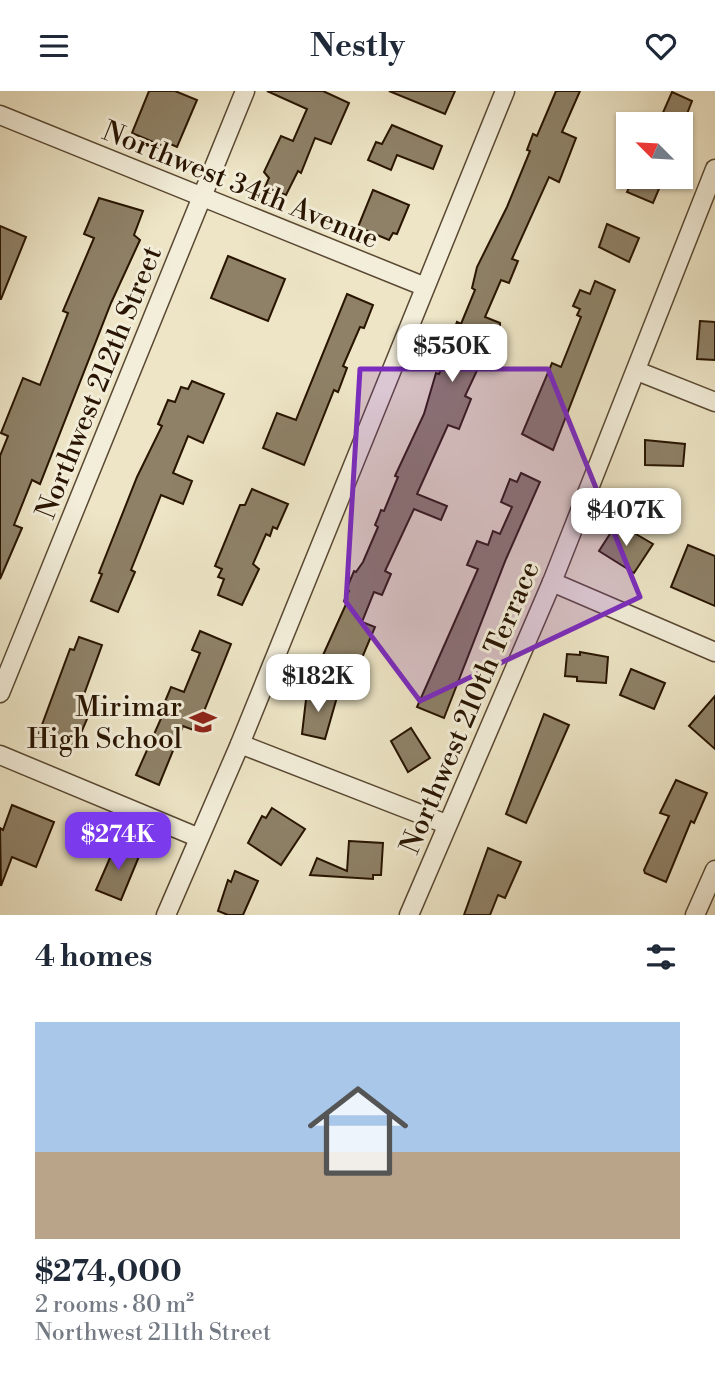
<!DOCTYPE html>
<html lang="en">
<head>
<meta charset="utf-8">
<style>
  body { margin:0; font-family:"Libre Bodoni",serif; background:#f6f6f7; color:#1f2937; height:100vh; display:flex; flex-direction:column; font-size:26px; white-space:nowrap }
  * { box-sizing:border-box; margin:0 }
  p { font-size:23px; color:#747a83 }
  .icon { flex:none; width:38px; height:38px; fill:none; stroke:currentColor; stroke-width:2; stroke-linecap:round; stroke-linejoin:round }
  .map { position:relative; height:824px; overflow:hidden }
  .details { display:flex; flex-direction:column; background:#fff; flex:1 }
  .details>* { flex:none }
  .needle { width:46px; rotate:294deg }
  .fabs { position:absolute; left:616px; top:21px; display:grid; gap:14px }
  .fabs a { display:grid; place-items:center; width:77px; height:77px; border-radius:0px; background:#fff; box-shadow:0 2px 5px #0004; font-size:35px }
  .price { position:absolute; translate:-50% -60px; padding:0 16px; border-radius:14px; background:#fff; color:#222; font-size:23px; line-height:46px; filter:drop-shadow(0 2px 4px #0008) }
  .price::after { content:''; position:absolute; left:50%; top:42px; width:21px; height:16px; margin-left:-10px; background:inherit; clip-path:polygon(0 0,100% 0,50% 100%) }
  .price.on { background:#7c3aed; color:#fff }
  ul { padding:0; list-style:none }
  li { display:grid; align-content:center; gap:14px; height:371px; padding:0 35px }
  li span { display:grid; place-items:center; height:217px; border-radius:0px; color:#555 }
  li>.icon { margin-inline-start:auto }
  span .icon { width:126px; height:126px; fill:#fffc; stroke-width:1 }
  li b { font-size:30px }
  h2 { display:flex; justify-content:space-between; align-items:center; height:84px; padding:0 35px; font-size:30px }
  header { display:flex; justify-content:space-between; align-items:center; height:91px; padding:0 35px; background:#fff; font-size:32px; font-weight:800 }
  .map>svg:first-child { display:block }
  .building { fill:#8e8167; stroke:#281400; stroke-width:2 }
  .lines { fill:none; stroke-linecap:round; stroke-linejoin:round }
  .street-casing { stroke:#594832; stroke-width:21 }
  .street { stroke:#f3eeda; stroke-width:18 }
  .marked { fill:#7b2cbf; fill-opacity:0.2; stroke:#7b2cbf; stroke-width:5; stroke-linejoin:round }
  .labels { text-anchor:middle; stroke-width:6; stroke-linejoin:round; paint-order:stroke }
  .street-label { font-size:28px; fill:#281400; stroke:#f3eeda }
  .poi-label { font-size:28px; fill:#281400; stroke:#f3eeda; text-anchor:end }
</style>
</head>
<body>
<header><svg class="icon" aria-label="menu" viewBox="0 0 24 24"><path d="M4 6h16M4 12h16M4 18h16"/></svg>Nestly<svg class="icon" aria-label="heart" viewBox="0 0 24 24"><path d="M12 20l-8-8c-3-5 5-10 8-4 3-6 11-1 8 4z"/></svg></header>
<div class="map">
<svg width="715" height="824" viewBox="0 0 715 824">
  <rect width="100%" height="100%" fill="#ede5c6"/>
  <filter id="stains"><feTurbulence type="fractalNoise" baseFrequency=".00286" numOctaves="4"/><feColorMatrix values="0 0 0 0 .2 0 0 0 0 .09 0 0 0 0 .02 0 0 0 .5 -.17"/></filter>
  <radialGradient id="worn" r=".72"><stop offset=".6" stop-color="#630" stop-opacity="0"/><stop offset="1" stop-color="#630" stop-opacity=".3"/></radialGradient>
  <g class="building">
    <path d="M149 0H175L197 9 177 56 168 52 167 57 132 42Z"/>
    <path d="M267 0H323L349 12 331 53 315 47 301 82 298 80 286 104 265 96 269 87 264 81 281 45 293 50 307 18Z"/>
    <path d="M389 0H455L445 23Z"/>
    <path d="M556 0H580L562 41 576 47 559 91 549 86 512 168 518 170 509 192 501 189 485 226 500 232V236L484 275 480 273 465 305 471 308 459 338 448 334 417 403 447 415 441 429 414 418 385 480 391 483 382 504 374 501 362 531 375 536 359 574 349 570 344 583 319 573 347 511 344 510 349 500 346 499 354 480 356 481 363 471 378 436 375 434 378 427 381 419 384 420 398 386 395 385 424 323 436 282 439 283 454 248 451 246 457 231 461 233 475 199 472 197 477 176 507 116 530 60 527 59 533 43 537 45Z"/>
    <path d="M672 1 692 10 683 33H658Z"/>
    <path d="M392 34 442 55 433 78 397 64 391 79 368 69 376 51 382 53Z"/>
    <path d="M634 86H664L653 112 627 101Z"/>
    <path d="M373 99 409 114 397 143 393 142 389 149 358 136Z"/>
    <path d="M99 107 143 120 134 144 140 149 111 212 40 393 32 389 14 434 22 437 0 488V365L8 345 1 342 23 287 40 294 68 222 63 220 94 147 84 143Z"/>
    <path d="M607 133 639 147 629 171 599 156Z"/>
    <path d="M0 135 26 146 1 208H0Z"/>
    <path d="M228 165 285 188 268 230 211 207Z"/>
    <path d="M595 190 615 199 553 359 522 343 552 272 561 276 581 226 577 224 580 218 573 215 580 199 590 203Z"/>
    <path d="M347 203 373 214 364 237 360 236 343 275 347 277 338 301 334 299 304 374 263 357 277 322 296 329Z"/>
    <path d="M700 230 715 231V269L697 268Z"/>
    <path d="M192 290 224 303 203 352 188 345 173 382 192 390 183 413 161 404 131 479 135 481 118 521 91 510 102 483 99 482 137 386 162 335 158 333 168 309 175 311 181 296 188 298Z"/>
    <path d="M645 349 685 353 683 375 645 374Z"/>
    <path d="M521 382 540 391 506 468 444 627 417 616 478 478 467 474 477 450 488 454 493 440 500 443 512 416 501 411 510 388 517 391Z"/>
    <path d="M252 398 288 413 277 438 273 436 270 445 266 443 253 473 259 478 242 514 218 504 224 488 218 486 222 478 215 475 240 414H245Z"/>
    <path d="M617 432 653 453 634 482 599 460Z"/>
    <path d="M688 454 715 465V515L671 496Z"/>
    <path d="M200 540 231 553 196 640 183 635 159 694 136 684 167 614 164 613 171 596 184 601 200 562 192 559Z"/>
    <path d="M79 546 102 554 82 609 93 614 75 656 39 642 70 558 74 559Z"/>
    <path d="M580 561 608 566 606 592 577 590V586L565 585 567 563 580 564Z"/>
    <path d="M631 578 665 592 654 618 620 604Z"/>
    <path d="M307 600 337 606 325 648 302 643Z"/>
    <path d="M715 605V658L689 635Z"/>
    <path d="M544 623 569 634 526 732 506 723Z"/>
    <path d="M411 637 430 667 408 681 391 650Z"/>
    <path d="M676 689 707 702 694 732 691 730 666 791 645 782 644 779 669 725 660 722Z"/>
    <path d="M12 714 54 731 36 776 12 766 1 795 0 737 3 739Z"/>
    <path d="M272 717 305 738 281 774 248 752 262 725 266 727Z"/>
    <path d="M349 750 383 752 381 784H373V788L310 784 317 767 347 780Z"/>
    <path d="M116 753 140 763 121 809 96 799Z"/>
    <path d="M488 757 521 771 505 807 498 804 490 824H464Z"/>
    <path d="M235 780 258 790 243 824H228L218 820 228 789 231 791Z"/>
  </g>
  <g class="lines">
    <g class="street-casing">
      <g id="street">
        <path d="M0 24 423 195"/>
        <path d="M637 280 715 311"/>
        <path d="M552 491 715 561"/>
        <path d="M0 602 245 0"/>
        <path d="M240 653 446 733"/>
        <path d="M0 664 197 746"/>
        <path d="M166 824 240 653 505 0"/>
        <path d="M409 824 552 491 715 78"/>
        <path d="M695 824 715 779"/>
      </g>
    </g>
    <use href="#street" class="street"/>
  </g>
  <path class="marked" d="M360 278H548L640 506 420 610 346 511Z"/>
  <defs>
    <g id="school-bare" transform="scale(2.1)"><path d="M0-5L7-2L0 1L-7-2ZM-4 1L0 2.5L4 1V4Q0 6-4 4Z" fill="#8f2418" stroke="#f3eeda" stroke-width="2.5" paint-order="stroke"/></g>
  </defs>
  <g fill-rule="evenodd">
    <use href="#school-bare" x="203" y="631"/>
  </g>
  <g class="labels">
    <g class="street-label">
      <text transform="translate(241 93) rotate(22)" y="10">Northwest 34th Avenue</text>
      <text transform="translate(98 291) rotate(-68)" y="10">Northwest 212th Street</text>
      <text transform="translate(469 616) rotate(-67)" y="10">Northwest 210th Terrace</text>
    </g>
    <g class="poi-label">
      <text x="182" y="625">Mirimar<tspan x="182" dy="32">High School</tspan></text>
    </g>
  </g>
  <rect width="100%" height="100%" filter="url(#stains)"/>
  <rect width="100%" height="100%" fill="url(#worn)"/>
</svg>
<div class="fabs">
<a><svg class="needle" viewBox="-14 -14 28 28"><path d="M0-13l5 13h-10z" fill="#e53935"/><path d="M0 13l5-13h-10z" fill="#747a83"/></svg></a>
</div>
<b class="price" style="left:452px;top:293px">$550K</b>
<b class="price" style="left:626px;top:457px">$407K</b>
<b class="price" style="left:318px;top:623px">$182K</b>
<b class="price on" style="left:118px;top:781px">$274K</b>
</div>
<section class="details">
<h2>4 homes<svg class="icon" aria-label="filters" viewBox="0 0 24 24"><path d="M4 7h16M4 17h16"/><circle cx="9" cy="7" r="2"/><circle cx="15" cy="17" r="2"/></svg></h2>
<ul>
<li><span style="background:linear-gradient(#a9c7e8 60%,#b9a48a 0)"><svg class="icon" aria-label="home" viewBox="0 0 24 24"><path d="M3 11l9-7 9 7M6 9v11h12V9"/></svg></span><div><b>$274,000</b><p>2 rooms · 80 m²</p><p>Northwest 211th Street</p></div></li>
</ul>
</section>
</body>
</html>
